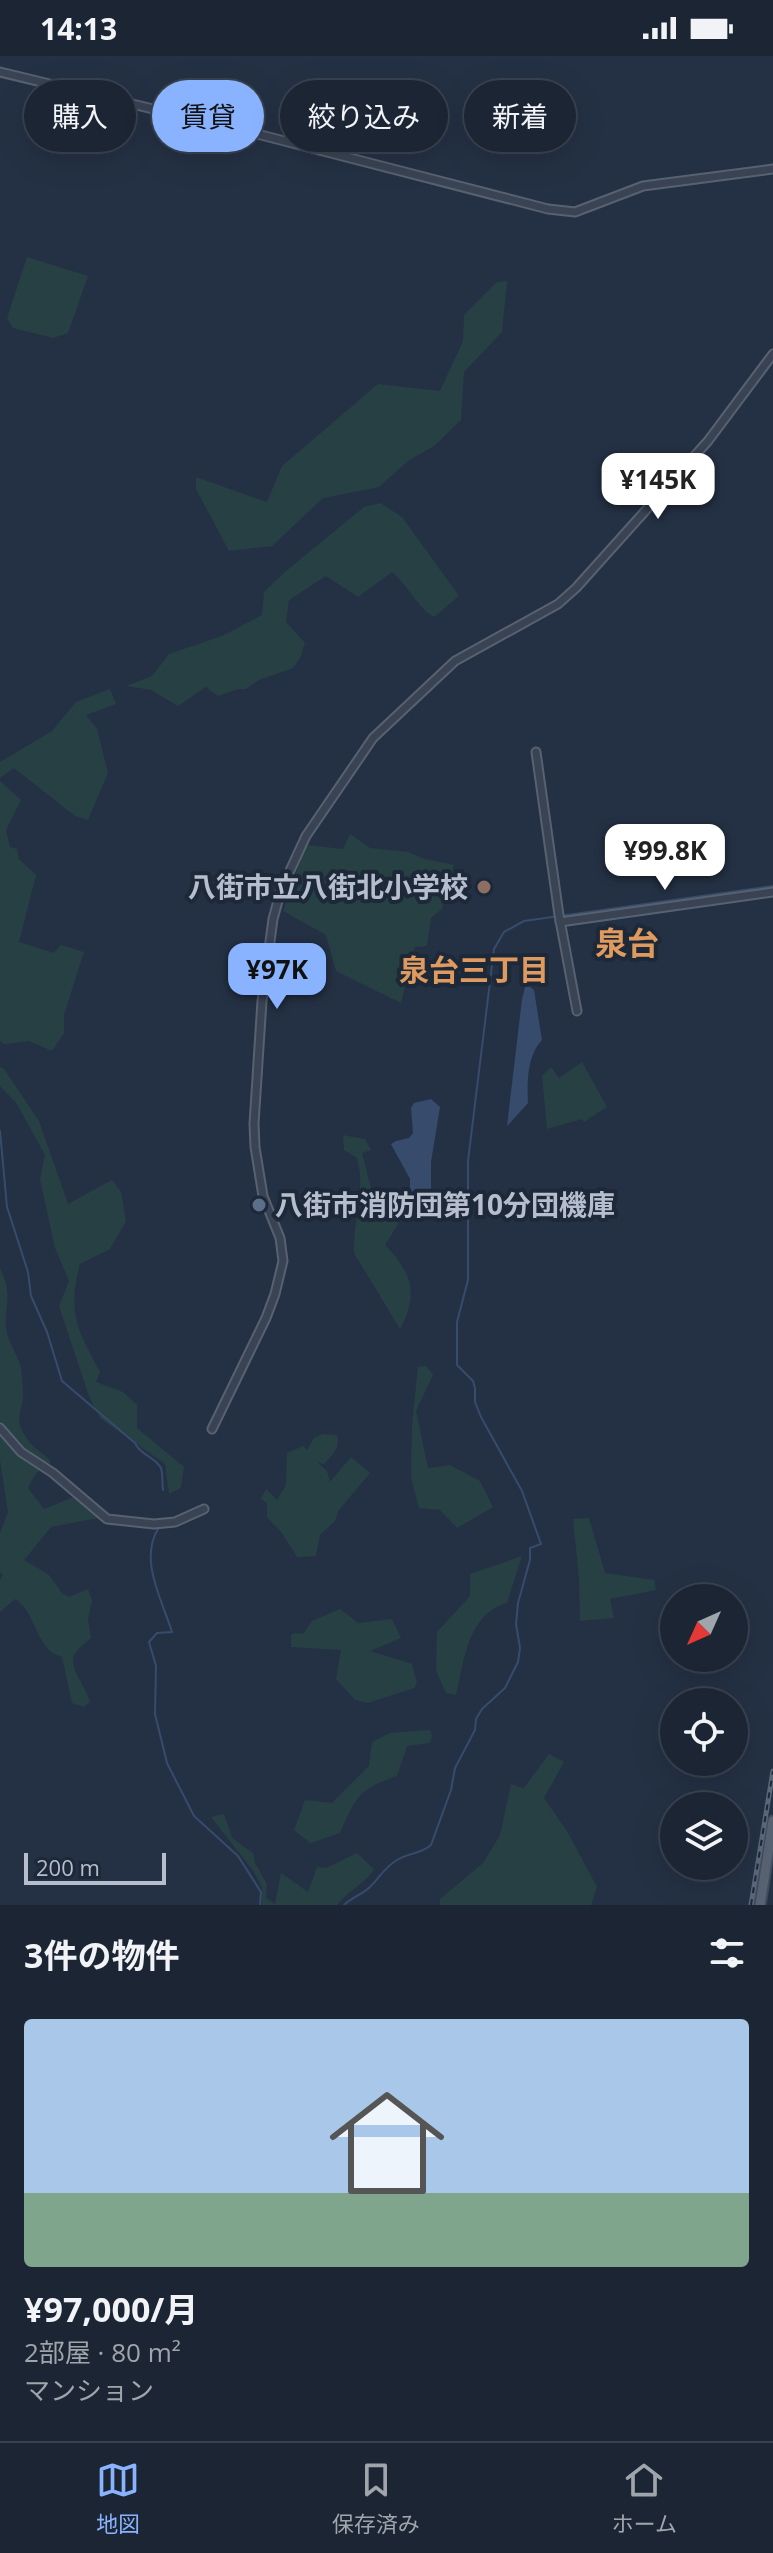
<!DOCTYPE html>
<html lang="ja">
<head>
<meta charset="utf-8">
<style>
  body { margin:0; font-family:"Open Sans","Noto Sans JP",sans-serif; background:#28313f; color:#f1f3f6; height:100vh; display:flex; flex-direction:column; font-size:30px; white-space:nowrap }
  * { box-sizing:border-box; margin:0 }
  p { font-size:26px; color:#a0a5ac }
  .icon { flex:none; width:44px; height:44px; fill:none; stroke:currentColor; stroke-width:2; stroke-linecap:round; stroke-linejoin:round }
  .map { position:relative; height:1849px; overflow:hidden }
  .drawer { display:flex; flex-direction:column; background:#1b2533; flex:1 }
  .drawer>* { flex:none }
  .guide { position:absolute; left:24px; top:24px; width:726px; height:72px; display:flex; gap:16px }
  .needle { width:52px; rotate:225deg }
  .controls { position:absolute; left:660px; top:1528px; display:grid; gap:16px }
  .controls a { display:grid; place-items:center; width:88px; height:88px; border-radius:50%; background:#1b2533; box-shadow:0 8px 32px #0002,0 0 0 2px #39424e; font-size:40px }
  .scale { position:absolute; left:24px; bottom:20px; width:142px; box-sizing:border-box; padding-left:8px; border:4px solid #b6becd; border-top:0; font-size:22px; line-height:28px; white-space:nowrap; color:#b6becd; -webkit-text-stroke:6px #1d2838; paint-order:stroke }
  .price { position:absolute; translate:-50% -68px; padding:0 18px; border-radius:16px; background:#fff; color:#222; font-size:26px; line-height:52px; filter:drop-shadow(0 2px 4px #0008) }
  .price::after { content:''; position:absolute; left:50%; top:48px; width:24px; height:18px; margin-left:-12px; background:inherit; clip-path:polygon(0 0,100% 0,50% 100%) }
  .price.current { background:#89b3ff; color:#111 }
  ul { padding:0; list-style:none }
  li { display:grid; align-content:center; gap:16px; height:424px; padding:0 24px }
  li+li { border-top:2px solid #39424e }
  li span { display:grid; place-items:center; height:248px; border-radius:8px; color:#555 }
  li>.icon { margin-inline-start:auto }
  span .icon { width:144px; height:144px; fill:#fffc; stroke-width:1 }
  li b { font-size:34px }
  h2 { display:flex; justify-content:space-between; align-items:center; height:96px; padding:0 24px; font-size:34px }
  .tag { padding:0 28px; border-radius:36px; background:#1b2533; box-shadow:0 8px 32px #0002,0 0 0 2px #39424e; font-size:28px; line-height:72px }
  .tag.current { background:#89b3ff; color:#111 }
  .status { display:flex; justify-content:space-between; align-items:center; height:56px; padding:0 40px; background:#1b2533; direction:ltr }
  .status svg { height:22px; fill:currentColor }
  .dock { display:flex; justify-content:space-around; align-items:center; height:112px; border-top:2px solid #39424e; background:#1b2533; font-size:22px; color:#a0a5ac }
  .dock a { display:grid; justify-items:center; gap:4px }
  .dock .current { color:#89b3ff }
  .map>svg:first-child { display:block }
  .green { fill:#264044 }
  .water { fill:#374b6c }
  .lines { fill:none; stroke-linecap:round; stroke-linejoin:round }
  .stream { stroke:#374b6c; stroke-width:2 }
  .minor-casing { stroke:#576170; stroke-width:11 }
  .major-casing { stroke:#424c5c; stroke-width:13 }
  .minor { stroke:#394353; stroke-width:7 }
  .major { stroke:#576273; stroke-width:9 }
  .rail-casing { stroke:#5a677a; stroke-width:5 }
  .rail { stroke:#1d2838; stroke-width:2; stroke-dasharray:6; stroke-linecap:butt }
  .education-dot { fill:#8d6e63; stroke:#1d2838; stroke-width:3 }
  .service-dot { fill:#5c6f8a; stroke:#1d2838; stroke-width:3 }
  .labels { text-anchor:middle; stroke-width:8; stroke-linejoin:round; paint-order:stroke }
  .poi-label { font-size:28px; font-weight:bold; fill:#b6becd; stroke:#1d2838; text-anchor:end }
  .neighbourhood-label { font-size:30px; font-weight:bold; fill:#df9a5f; stroke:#1d2838 }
  .quarter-label { font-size:32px; font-weight:bold; fill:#df9a5f; stroke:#1d2838 }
</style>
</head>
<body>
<div class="status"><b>14:13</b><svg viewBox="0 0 49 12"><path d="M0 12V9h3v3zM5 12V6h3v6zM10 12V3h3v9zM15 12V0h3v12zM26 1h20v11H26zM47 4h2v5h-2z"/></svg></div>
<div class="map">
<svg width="773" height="1849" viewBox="0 0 773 1849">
  <rect width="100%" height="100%" fill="#243144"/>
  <g class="green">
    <path d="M27 201 88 220 68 277 53 282 13 272 7 262Z"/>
    <path d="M507 225 502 276 464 316 461 364 434 390 408 405 379 431 323 442 272 490 229 495 196 433V421L267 446 282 410 378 328 440 335 463 285 464 259 497 226Z"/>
    <path d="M380 447 402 461 459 540 434 561C416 550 408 529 392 516L358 541 326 520 289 544 286 566 305 587 301 600 293 612 259 624 246 633H238L218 640 206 631 178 650 151 634 126 630 152 620 169 598 222 580 262 559 264 536 286 515 364 451Z"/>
    <path d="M110 633 116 648 86 659 97 673 108 717 88 764 75 760 14 712 0 722V706L52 675 76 646Z"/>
    <path d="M0 725 21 744 6 774 10 791 17 793 19 803 36 819 19 886 54 897 61 889 84 896 64 959V977L52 995 29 985 4 988 0 985Z"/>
    <path d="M350 778 370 792 408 796 425 803 454 809 442 853 431 862 427 890 415 891 401 947 336 915 326 879 283 855 306 789 343 793Z"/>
    <path d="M582 1006 607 1051 584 1066 582 1063 547 1073 542 1020 551 1011 559 1022Z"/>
    <path d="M0 1011 4 1013 39 1065 68 1148 112 1124 121 1136 126 1165 110 1193 80 1208C67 1257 77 1273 100 1316L96 1326 123 1336 137 1349V1372L184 1411 181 1432 169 1438 165 1408 100 1362 89 1340 59 1250 69 1225 55 1192 40 1123 45 1099 17 1048 0 1030Z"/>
    <path d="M343 1079 365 1083 371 1094 362 1097 372 1136 394 1151 398 1168 385 1189C412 1217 419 1237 400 1273L354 1197C353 1165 366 1132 357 1102L344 1094Z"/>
    <path d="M0 1212C14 1243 4 1244 6 1272 8 1287 18 1299 21 1312 22 1320 23 1329 23 1337 23 1357 12 1363 28 1384 33 1392 43 1397 50 1404V1409L36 1417 28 1432 44 1453 76 1440 98 1462 51 1471 24 1504 48 1518 62 1537 69 1541 88 1533 92 1545 88 1563 91 1582C86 1586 80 1591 76 1596 65 1609 87 1631 90 1646L84 1651 72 1647 62 1601C35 1594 37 1556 15 1543L0 1556V1524L3 1519 0 1516V1477L8 1456 0 1404Z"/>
    <path d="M426 1310 433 1319 416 1355 428 1412 450 1409 480 1425 493 1451 457 1472 440 1454 419 1452 411 1422 412 1369 418 1311Z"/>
    <path d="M323 1378 337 1379C341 1392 332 1399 324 1408L317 1406 327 1415 330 1426 351 1401 370 1417 339 1454 335 1465 320 1479 316 1500 297 1501 282 1477 267 1461V1447L261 1443 266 1433 277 1444 286 1429 287 1397 303 1390 307 1394 314 1382Z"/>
    <path d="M589 1462 605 1517 654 1524 656 1534 610 1543 614 1562 580 1565 579 1522 573 1463Z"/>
    <path d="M522 1500 507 1547C468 1557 464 1605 456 1639L446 1637 436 1615 437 1576 470 1540V1518Z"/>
    <path d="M340 1553 358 1567 392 1563 401 1582 370 1595 412 1608 417 1627 414 1632 368 1647 355 1644 336 1623 341 1594 291 1591V1579L295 1577 303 1578 312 1565Z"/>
    <path d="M430 1674 432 1680 430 1687 407 1690 397 1720C359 1733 356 1740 340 1777L310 1787 294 1774 305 1744 332 1747 369 1710 372 1686 390 1677Z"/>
    <path d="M549 1698 564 1706 544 1742 567 1775 597 1831 591 1849H440V1843L483 1807 500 1779 511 1728 524 1732Z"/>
    <path d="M224 1758 232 1782 253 1797 255 1807 267 1828 266 1842 275 1848 281 1817 308 1836 317 1811 326 1812 357 1797 374 1813C368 1825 348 1835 337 1849H262V1831L254 1816 211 1761Z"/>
  </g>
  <g class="water">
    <path d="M529 930 534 934 542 984C527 1000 527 1025 528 1047L507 1070 522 943 525 931Z"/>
    <path d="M431 1043 440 1051 431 1106V1153L428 1163 410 1156V1123L391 1088 396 1085 409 1082 413 1077 411 1052 414 1047Z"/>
  </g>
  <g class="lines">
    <g class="stream">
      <path d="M0 1075 7 1151 28 1216 31 1240 47 1276 62 1325 135 1387C140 1399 155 1401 161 1412 163 1418 162 1428 163 1434"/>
      <path d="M158 1473C139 1504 162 1544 172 1576L157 1577 149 1586 156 1610 155 1658 167 1707 194 1760 238 1800 261 1836 260 1849"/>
      <path d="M344 1849C352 1841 363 1838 370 1831 379 1822 385 1811 397 1804 408 1797 421 1798 431 1789L451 1734 455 1712 475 1674 476 1663 482 1653 505 1632 518 1606 520 1592 516 1568 518 1547 530 1504V1492L541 1488 522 1435 481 1361 475 1346V1332L473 1325 457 1309V1266L468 1224V1105L494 893 504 876 524 865 773 830"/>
    </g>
    <g class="minor-casing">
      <g id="minor">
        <path d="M0 16 261 79 548 153 575 156 643 130 773 113"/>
        <path d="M536 696 559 859 577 955"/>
        <path d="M560 866 773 836"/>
        <path d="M0 1372 21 1396 53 1417 107 1463 154 1468 175 1466 204 1453"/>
        <path d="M212 1373 266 1262 275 1238 283 1205 280 1182 263 1140 255 1091 254 1068 262 945 273 863 281 834 306 780 373 682 455 605 558 548 576 532 708 385 773 298"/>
      </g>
    </g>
    <g class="major-casing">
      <path id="major" d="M760 1849 773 1765"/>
    </g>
    <use href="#minor" class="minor"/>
    <use href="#major" class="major"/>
    <g class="rail-casing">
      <path id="rail" d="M751 1849 773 1715"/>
    </g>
    <use href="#rail" class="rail"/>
  </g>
  <circle class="education-dot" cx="484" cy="831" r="8"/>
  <circle class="service-dot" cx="259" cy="1149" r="8"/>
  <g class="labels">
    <g class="poi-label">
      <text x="468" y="841">八街市立八街北小学校</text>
      <text x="275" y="1159" text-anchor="start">八街市消防団第10分団機庫</text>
    </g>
    <g class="neighbourhood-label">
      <text x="474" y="925">泉台三丁目</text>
    </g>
    <g class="quarter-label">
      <text x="627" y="899">泉台</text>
    </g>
  </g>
</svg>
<div class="controls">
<a><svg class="needle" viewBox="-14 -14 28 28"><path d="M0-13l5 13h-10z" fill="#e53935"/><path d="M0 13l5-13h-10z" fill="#a0a5ac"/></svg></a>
<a><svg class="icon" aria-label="locate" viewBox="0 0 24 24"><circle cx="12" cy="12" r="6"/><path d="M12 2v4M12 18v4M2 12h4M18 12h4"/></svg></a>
<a><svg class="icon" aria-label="layers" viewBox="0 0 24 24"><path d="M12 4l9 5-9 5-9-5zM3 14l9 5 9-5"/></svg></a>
</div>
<div class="scale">200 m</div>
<b class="price" style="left:658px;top:465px">¥145K</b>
<b class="price" style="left:665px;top:836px">¥99.8K</b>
<b class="price current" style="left:277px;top:955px">¥97K</b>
<div class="guide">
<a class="tag">購入</a>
<a class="tag current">賃貸</a>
<a class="tag">絞り込み</a>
<a class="tag">新着</a>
</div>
</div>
<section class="drawer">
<h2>3件の物件<svg class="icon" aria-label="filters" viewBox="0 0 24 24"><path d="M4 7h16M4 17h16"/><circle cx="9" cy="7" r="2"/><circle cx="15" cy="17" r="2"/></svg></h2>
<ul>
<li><span style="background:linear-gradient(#a9c7e8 70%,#7fa58c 0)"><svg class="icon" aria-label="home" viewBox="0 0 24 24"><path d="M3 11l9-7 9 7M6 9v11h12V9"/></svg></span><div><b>¥97,000/月</b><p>2部屋 · 80 m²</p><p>マンション</p></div></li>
</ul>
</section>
<nav class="dock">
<a class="current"><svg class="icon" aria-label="map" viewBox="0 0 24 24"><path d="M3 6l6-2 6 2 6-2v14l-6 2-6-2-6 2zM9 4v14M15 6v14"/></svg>地図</a>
<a><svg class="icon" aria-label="saved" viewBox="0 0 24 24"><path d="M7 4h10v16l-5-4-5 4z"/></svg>保存済み</a>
<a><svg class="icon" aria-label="home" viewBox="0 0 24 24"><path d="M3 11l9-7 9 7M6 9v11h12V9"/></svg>ホーム</a>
</nav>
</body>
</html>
